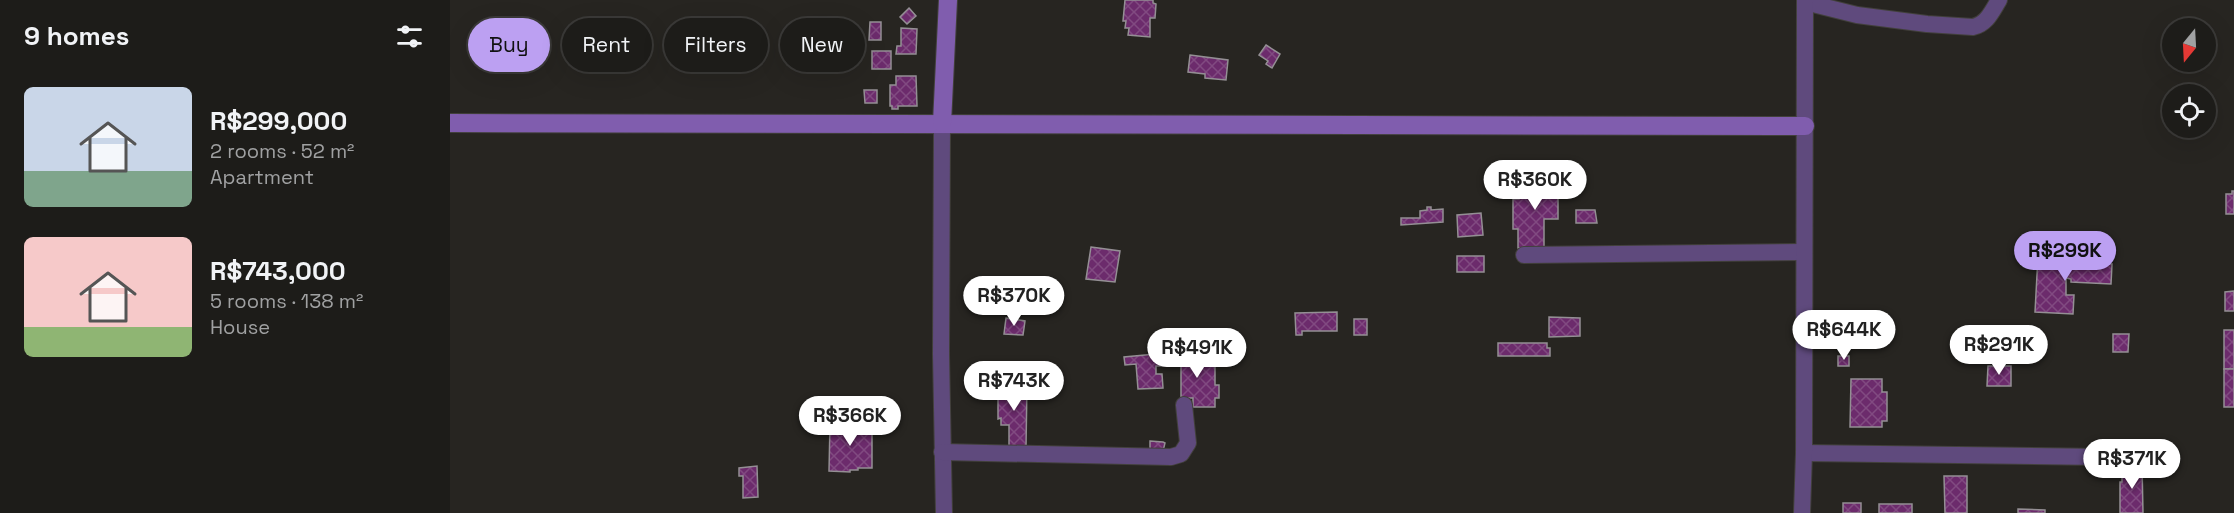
<!DOCTYPE html>
<html lang="en">
<head>
<meta charset="utf-8">
<style>
  body { margin:0; font-family:"Space Grotesk",sans-serif; background:#252522; color:#f1f3f6; height:100vh; display:flex; flex-direction:column; font-size:22px; white-space:nowrap }
  * { box-sizing:border-box; margin:0 }
  p { font-size:20px; color:#a0a1a2 }
  .icon { flex:none; width:33px; height:33px; fill:none; stroke:currentColor; stroke-width:2; stroke-linecap:round; stroke-linejoin:round }
  .map { position:relative; flex:1; overflow:hidden }
  .side { display:flex; flex-direction:column; background:#1d1c19; width:450px }
  .side>* { flex:none }
  .hud { position:absolute; left:18px; top:18px; width:570px; height:54px; display:flex; gap:12px }
  .needle { width:39px; rotate:198deg }
  .controls { position:absolute; left:1712px; top:18px; display:grid; gap:12px }
  .controls a { display:grid; place-items:center; width:54px; height:54px; border-radius:50%; background:#1d1c19; box-shadow:0 6px 24px #0002,0 0 0 2px #3b3a38; font-size:30px }
  .price { position:absolute; translate:-50% -51px; padding:0 14px; border-radius:21px; background:#fff; color:#222; font-size:20px; line-height:39px; filter:drop-shadow(0 2px 3px #0008) }
  .price::after { content:''; position:absolute; left:50%; top:36px; width:18px; height:14px; margin-left:-9px; background:inherit; clip-path:polygon(0 0,100% 0,50% 100%) }
  .price.on { background:#bca0f2; color:#111 }
  ul { padding:0; list-style:none }
  li { display:flex; align-items:center; gap:18px; height:150px; padding:0 24px }
  li span { display:grid; place-items:center; flex:none; width:168px; height:120px; border-radius:9px; color:#555 }
  li>.icon { margin-inline-start:auto }
  span .icon { width:72px; height:72px; fill:#fffc; stroke-width:1 }
  li b { font-size:26px }
  h2 { display:flex; justify-content:space-between; align-items:center; height:72px; padding:0 24px; font-size:26px }
  .pill { padding:0 21px; border-radius:27px; background:#1d1c19; box-shadow:0 6px 24px #0002,0 0 0 2px #3b3a38; font-size:21px; line-height:54px }
  .pill.on { background:#bca0f2; color:#111 }
  main { display:flex; flex:1; min-height:0 }
  .map>svg:first-child { display:block }
  .building { fill:url(#building-cross-hatch); stroke:#948f94; stroke-width:1.5 }
  .lines { fill:none; stroke-linecap:round; stroke-linejoin:round }
  .street-casing { stroke:#42403c; stroke-width:18 }
  .secondary-casing { stroke:#42403c; stroke-width:20 }
  .street { stroke:#5f4a7d; stroke-width:16 }
  .secondary { stroke:#805dae; stroke-width:18 }
</style>
</head>
<body>
<main>
<section class="side">
<h2>9 homes<svg class="icon" aria-label="filters" viewBox="0 0 24 24"><path d="M4 7h16M4 17h16"/><circle cx="9" cy="7" r="2"/><circle cx="15" cy="17" r="2"/></svg></h2>
<ul>
<li><span style="background:linear-gradient(#c9d6e8 70%,#7fa58c 0)"><svg class="icon" aria-label="home" viewBox="0 0 24 24"><path d="M3 11l9-7 9 7M6 9v11h12V9"/></svg></span><div><b>R$299,000</b><p>2 rooms · 52 m²</p><p>Apartment</p></div></li>
<li><span style="background:linear-gradient(#f6c9c9 75%,#8fb573 0)"><svg class="icon" aria-label="home" viewBox="0 0 24 24"><path d="M3 11l9-7 9 7M6 9v11h12V9"/></svg></span><div><b>R$743,000</b><p>5 rooms · 138 m²</p><p>House</p></div></li>
</ul>
</section>
<div class="map">
<svg width="1784" height="513" viewBox="0 0 1784 513">
  <defs>
    <pattern id="building-cross-hatch" width="8" height="8" patternUnits="userSpaceOnUse" patternTransform="scale(1.5)"><rect width="8" height="8" fill="#6c2b6c"/><path d="M0 0l8 8M0 8l8-8" fill="none" stroke="#814a81"/></pattern>
  </defs>
  <rect width="100%" height="100%" fill="#272521"/>
  <g class="building">
    <path d="M675 0H703V3L706 4 705 18H700V37L678 35 679 28H675L676 21H673Z"/>
    <path d="M459 8 466 16 457 24 450 17Z"/>
    <path d="M420 22H431V40H419Z"/>
    <path d="M451 28 467 29 466 54H446L447 46H451Z"/>
    <path d="M816 45 830 54 822 68 816 64 818 61 809 55Z"/>
    <rect x="422" y="51" width="19" height="18"/>
    <path d="M740 55 778 60 776 80 755 78V74L738 72Z"/>
    <path d="M446 76H466L467 106H448V109H442V106H440V85H446Z"/>
    <path d="M414 90H427V103H415Z"/>
    <path d="M1068 180H1108V219H1094V247L1068 248V229H1063V199H1069Z"/>
    <path d="M1782 191H1784V214H1776V194H1782Z"/>
    <path d="M977 207H981V210L993 209V222L951 225V218H970V211L977 210Z"/>
    <path d="M1126 210H1145L1147 223H1126Z"/>
    <path d="M1031 213 1033 235 1008 237 1007 215Z"/>
    <path d="M641 247 670 251 665 282 636 279Z"/>
    <rect x="1007" y="256" width="27" height="16"/>
    <path d="M1588 256 1624 258V262L1662 264 1661 284 1621 282V279L1616 278V295H1624L1623 314 1585 312Z"/>
    <path d="M1784 291V311H1775V292Z"/>
    <path d="M887 312V331H852V335H846L845 313Z"/>
    <path d="M1099 317 1130 318V336L1099 337Z"/>
    <path d="M556 318 575 321 573 335 554 334Z"/>
    <rect x="904" y="319" width="13" height="16"/>
    <rect x="1774" y="330" width="10" height="39"/>
    <path d="M1663 334H1679L1678 352H1663Z"/>
    <path d="M1048 343H1097V348H1100V356H1048Z"/>
    <path d="M715 353 761 356V362L765 363V385H769V398H765V407H743V398H731V365H723V358H715Z"/>
    <path d="M706 354 715 355 716 366H706V374H712L713 388 688 389 686 364 675 365 674 357Z"/>
    <rect x="1388" y="356" width="11" height="10"/>
    <path d="M1538 366H1561V386H1537Z"/>
    <rect x="1774" y="369" width="10" height="38"/>
    <path d="M1401 379H1432V392H1437V421H1432V427H1400Z"/>
    <path d="M550 383H577L576 448 559 447V425H551V418L548 419V392H550Z"/>
    <path d="M380 424 422 425V468H408V470H400V472L379 471Z"/>
    <path d="M700 441 713 442 715 443 713 451H700Z"/>
    <path d="M1682 464 1692 465 1693 513H1670V482H1672V469H1682Z"/>
    <path d="M307 466 308 497 293 498V476H289V468Z"/>
    <path d="M1494 476H1517V513H1495Z"/>
    <rect x="1393" y="503" width="18" height="10"/>
    <rect x="1429" y="504" width="33" height="9"/>
    <path d="M1568 509 1595 510V513H1568Z"/>
  </g>
  <g class="lines">
    <g class="street-casing">
      <g id="street">
        <path d="M1355 2 1407 15 1477 24 1523 27C1537 24 1542 11 1549 0"/>
        <path d="M492 123 491 354 494 513"/>
        <path d="M1074 255 1354 252"/>
        <path d="M492 452 721 457 731 454 738 443 734 405"/>
        <path d="M1354 453 1652 457"/>
        <path d="M1352 513 1354 453 1355 0"/>
      </g>
    </g>
    <g class="secondary-casing">
      <g id="secondary">
        <path d="M0 123 1355 126"/>
        <path d="M492 123 498 0"/>
      </g>
    </g>
    <use href="#street" class="street"/>
    <use href="#secondary" class="secondary"/>
  </g>
</svg>
<div class="controls">
<a><svg class="needle" viewBox="-14 -14 28 28"><path d="M0-13l5 13h-10z" fill="#e53935"/><path d="M0 13l5-13h-10z" fill="#a0a1a2"/></svg></a>
<a><svg class="icon" aria-label="locate" viewBox="0 0 24 24"><circle cx="12" cy="12" r="6"/><path d="M12 2v4M12 18v4M2 12h4M18 12h4"/></svg></a>
</div>
<b class="price" style="left:1085px;top:211px">R$360K</b>
<b class="price on" style="left:1615px;top:282px">R$299K</b>
<b class="price" style="left:564px;top:327px">R$370K</b>
<b class="price" style="left:1394px;top:361px">R$644K</b>
<b class="price" style="left:1549px;top:376px">R$291K</b>
<b class="price" style="left:747px;top:379px">R$491K</b>
<b class="price" style="left:564px;top:412px">R$743K</b>
<b class="price" style="left:400px;top:447px">R$366K</b>
<b class="price" style="left:1682px;top:490px">R$371K</b>
<div class="hud">
<a class="pill on">Buy</a>
<a class="pill">Rent</a>
<a class="pill">Filters</a>
<a class="pill">New</a>
</div>
</div>
</main>
</body>
</html>
